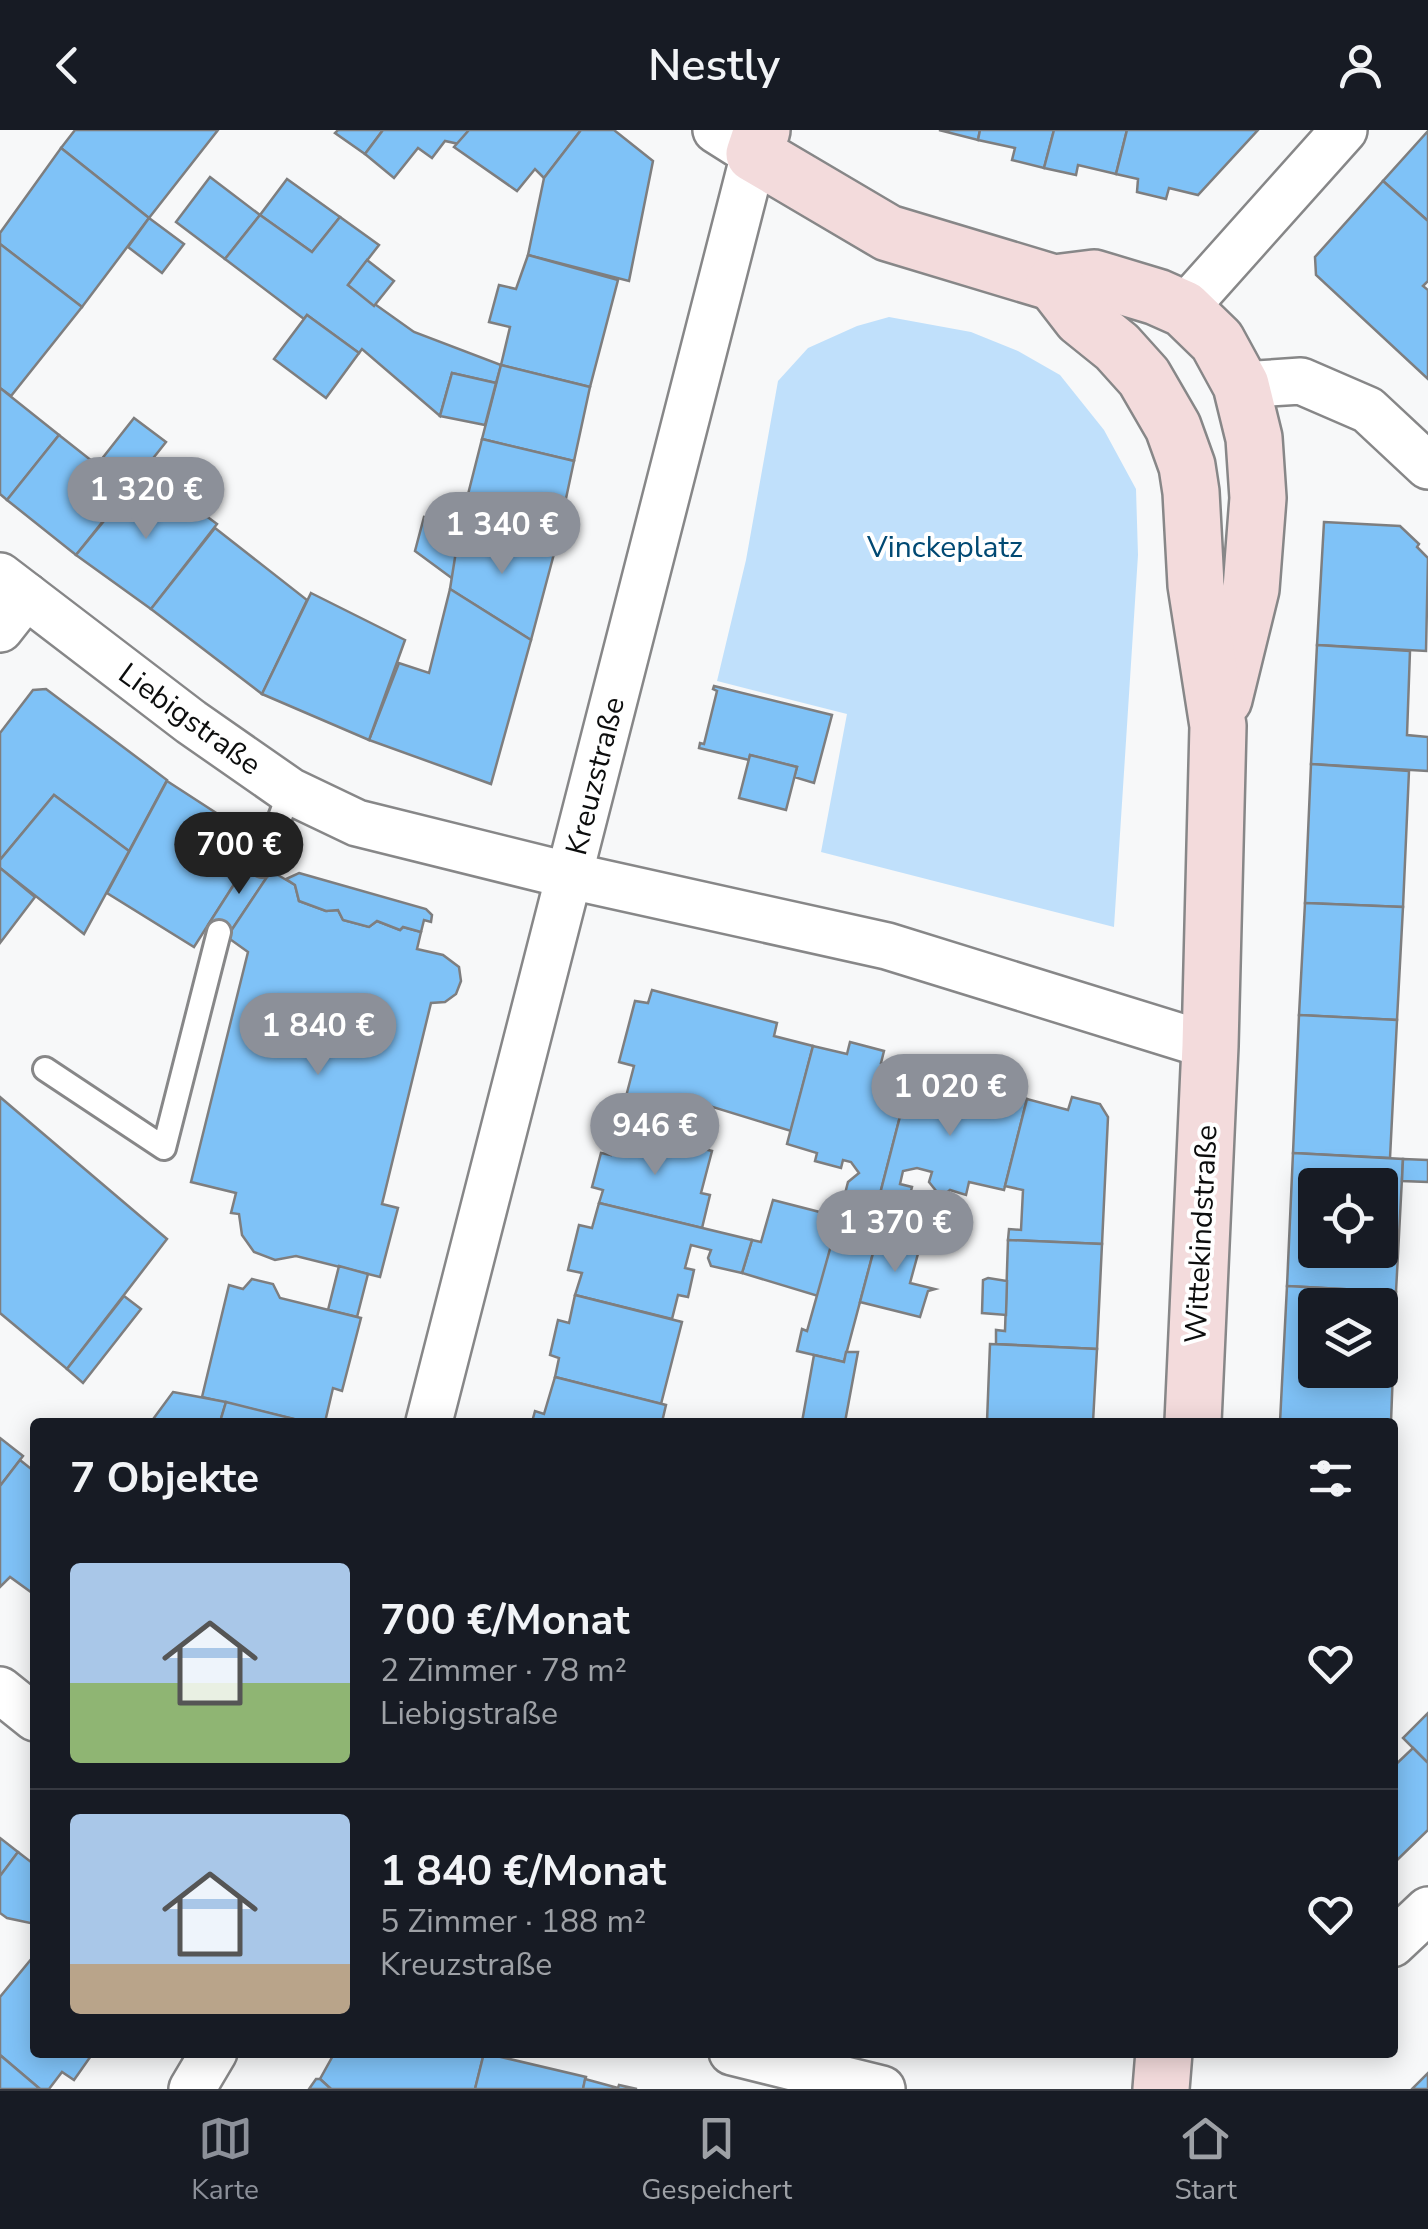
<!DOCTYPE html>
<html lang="de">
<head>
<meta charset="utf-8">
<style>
  body { margin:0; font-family:"Nunito Sans",sans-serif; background:#20242c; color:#f1f3f6; height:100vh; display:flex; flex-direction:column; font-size:38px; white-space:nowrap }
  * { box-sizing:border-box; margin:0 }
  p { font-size:32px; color:#9ea1a6 }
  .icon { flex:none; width:55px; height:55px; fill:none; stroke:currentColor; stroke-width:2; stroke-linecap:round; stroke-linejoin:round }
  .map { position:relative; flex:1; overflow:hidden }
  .sheet { position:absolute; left:30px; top:1288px; width:1368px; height:640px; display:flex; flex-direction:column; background:#171b24; border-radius:10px; box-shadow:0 5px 25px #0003 }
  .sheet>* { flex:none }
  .fabs { position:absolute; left:1298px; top:1038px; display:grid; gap:20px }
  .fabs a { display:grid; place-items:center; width:100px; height:100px; border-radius:10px; background:#171b24; box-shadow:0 5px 25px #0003; font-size:50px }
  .price { position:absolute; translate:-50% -85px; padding:0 22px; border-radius:35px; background:#8c9099; color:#fff; font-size:32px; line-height:65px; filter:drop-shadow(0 2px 5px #0008) }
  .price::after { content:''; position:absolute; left:50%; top:60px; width:30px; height:22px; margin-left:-15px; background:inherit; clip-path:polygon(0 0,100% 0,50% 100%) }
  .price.on { background:#222; color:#fff }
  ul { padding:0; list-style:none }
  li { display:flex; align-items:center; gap:30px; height:250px; padding:0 40px }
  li+li { border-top:2px solid #363941 }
  li span { display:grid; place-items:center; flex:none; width:280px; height:200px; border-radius:10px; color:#555 }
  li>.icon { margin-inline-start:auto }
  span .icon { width:120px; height:120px; fill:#fffc; stroke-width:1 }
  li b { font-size:42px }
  h2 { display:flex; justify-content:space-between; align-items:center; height:120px; padding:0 40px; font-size:42px }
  header { display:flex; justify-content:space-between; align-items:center; height:130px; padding:0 40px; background:#171b24; font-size:45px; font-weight:600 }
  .menu { display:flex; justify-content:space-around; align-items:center; height:140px; border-top:2px solid #363941; background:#171b24; font-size:28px; color:#9ea1a6 }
  .menu a { display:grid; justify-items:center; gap:5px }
  .menu .on { color:#8c9099 }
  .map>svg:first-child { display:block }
  .green { fill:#c0e0fb }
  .building { fill:#7fc2f7; stroke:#7e7e7f; stroke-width:2.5; fill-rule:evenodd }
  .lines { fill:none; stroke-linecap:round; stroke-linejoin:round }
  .lane-casing { stroke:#878788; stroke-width:28 }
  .street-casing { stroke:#878788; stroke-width:50 }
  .secondary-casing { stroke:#878788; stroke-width:60 }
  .lane { stroke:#fff; stroke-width:22 }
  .street { stroke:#fff; stroke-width:45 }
  .secondary { stroke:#f3dbdc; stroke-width:55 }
  .labels { text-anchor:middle; stroke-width:8; stroke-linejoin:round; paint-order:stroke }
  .park-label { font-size:30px; fill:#014973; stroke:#fff }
  .street-label { font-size:30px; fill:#0c0d0d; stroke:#fff }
</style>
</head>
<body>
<header><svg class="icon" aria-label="back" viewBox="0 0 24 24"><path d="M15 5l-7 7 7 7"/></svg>Nestly<svg class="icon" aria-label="person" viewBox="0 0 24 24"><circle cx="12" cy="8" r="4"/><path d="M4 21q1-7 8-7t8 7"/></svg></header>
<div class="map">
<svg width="1428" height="1959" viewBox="0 0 1428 1959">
  <rect width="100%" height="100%" fill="#f7f8f9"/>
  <path class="green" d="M889 187 971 202 1018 221 1060 245 1104 300 1136 359 1138 425 1114 797 821 722 847 584 717 551 746 430 778 251 808 218 857 196Z"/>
  <g class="building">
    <path d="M75 0H218L149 88 61 18Z"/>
    <path d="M338 0H383L365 24 335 3Z"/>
    <path d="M383 0H469L459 14 445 11 432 28 418 18 394 48 365 24Z"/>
    <path d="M469 0H581L544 48 535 39 517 61 454 17Z"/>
    <path d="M581 0H614L653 31 629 151 528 125 544 48Z"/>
    <path d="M939 0H980L978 10Z"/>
    <path d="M980 0H1054L1044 38 1012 30 1015 18 978 10Z"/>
    <path d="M1054 0H1127L1116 44 1078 35 1076 45 1044 38Z"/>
    <path d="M1127 0H1258L1198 65 1169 58 1166 69 1137 62 1138 49 1116 44Z"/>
    <path d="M1428 1V91L1383 51Z"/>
    <path d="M61 18 149 88 82 177 0 114V103Z"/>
    <path d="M210 47 260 85 225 129 176 92Z"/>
    <path d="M287 49 340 87 312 122 260 85Z"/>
    <path d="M1383 51 1428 91V151L1423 156 1428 160V249L1316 145 1315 127Z"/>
    <path d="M260 85 312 122 340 87 379 115 348 155 414 202 501 235 496 253 452 243 440 286 362 219 359 223 307 185 304 189 225 129Z"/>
    <path d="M149 88 184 114 162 143 128 117Z"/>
    <path d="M0 114 82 177 11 266 0 258Z"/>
    <path d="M528 125 618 150 590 257 501 235 510 197 489 192 499 155 516 159Z"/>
    <path d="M367 130 394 151 374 176 348 155Z"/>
    <path d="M307 185 359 223 326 268 274 229Z"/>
    <path d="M501 235 590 257 574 331 482 309Z"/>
    <path d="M452 243 496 253 485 295 440 286Z"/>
    <path d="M0 258 59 305 7 370 0 364Z"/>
    <path d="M134 288 166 312 76 425 7 370 59 305 97 335Z"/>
    <path d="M482 309 574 331 555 420 460 396Z"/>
    <path d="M141 346 185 379 190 374 217 394 151 479 76 425Z"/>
    <path d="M424 387 460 396 453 449 415 421Z"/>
    <path d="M1324 392 1400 396 1419 414 1417 417 1428 428 1426 521 1317 515Z"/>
    <path d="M460 396 555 420 531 510 450 459Z"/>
    <path d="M215 398 307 470 262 564 151 479Z"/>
    <path d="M450 459 531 510 491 654 369 610 399 533 429 543Z"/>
    <path d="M311 463 405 510 369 610 262 564Z"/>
    <path d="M1317 515 1410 521 1407 605 1428 607V641L1311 634Z"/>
    <path d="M714 556 832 585 814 653 794 647 797 637 750 625 749 630 699 618 700 613 704 614 717 561 713 559Z"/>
    <path d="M46 559 167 650 129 721 54 665 0 730V603L33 560Z"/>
    <path d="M750 625 797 637 786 680 739 668Z"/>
    <path d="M1311 634 1409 641 1403 777 1305 773Z"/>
    <path d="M167 651 261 712 194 817 107 763Z"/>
    <path d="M54 665 129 721 84 804 0 738V730Z"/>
    <path d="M251 728 271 741 227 807 208 795Z"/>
    <path d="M0 738 35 767 0 813Z"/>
    <path d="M271 741 295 755 299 771 326 781 338 780 343 790 369 797 377 791 400 800 403 797 421 802 417 819 443 825 459 837 461 851 456 864 445 872 431 873 382 1074 398 1078 380 1147 296 1126 275 1130 254 1122 242 1105 239 1084 231 1083 236 1063 191 1052 248 822 227 807Z"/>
    <path d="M299 743 426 779 432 785 431 792 424 790 421 802 403 797 400 800 377 791 369 797 343 790 338 780 326 781 299 771 295 755 286 749Z"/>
    <path d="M1305 773 1403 777 1397 890 1299 885Z"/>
    <path d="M652 860 777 893 774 906 813 916 791 1001 713 977 702 1018 618 997 634 936 619 932 635 871 648 873Z"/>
    <path d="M1299 885 1397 890 1390 1028 1293 1023Z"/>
    <path d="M850 912 884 921 881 933 912 940 872 1095 839 1087 848 1052 859 1043 851 1032 843 1030 841 1038 815 1031 817 1023 787 1014 813 916 847 924Z"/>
    <path d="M953 938 992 948 988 960 1027 969 1004 1060 969 1052 966 1065 950 1060 941 1067 929 1052 932 1042 917 1038 903 1041 900 1054 912 1057 900 1103 872 1095 912 940 950 950Z"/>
    <path d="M0 967 167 1109 67 1239 0 1183Z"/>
    <path d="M1072 967 1100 974 1108 987 1102 1114 1008 1110 1009 1099 1021 1100 1023 1060 1005 1056 1027 969 1068 980Z"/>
    <path d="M618 997 712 1021 701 1063 710 1065 702 1098 599 1073 603 1060 592 1057 601 1023 611 1025Z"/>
    <path d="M1293 1023 1403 1029 1396 1162 1287 1156ZM1315 1055H1380V1120H1315Z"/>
    <path d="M1403 1029 1428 1030V1052L1402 1051Z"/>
    <path d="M773 1070 839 1087 818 1166 742 1143 752 1110 761 1112Z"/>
    <path d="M599 1073 752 1110 742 1143 711 1136 708 1128 711 1120 691 1115 685 1138 694 1140 688 1167 678 1165 672 1189 575 1165 582 1143 568 1140 579 1095 592 1098Z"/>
    <path d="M839 1087 880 1097 844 1232 797 1221 802 1199 807 1201Z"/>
    <path d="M880 1097 922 1109 910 1153 935 1159 928 1161 920 1187 860 1172Z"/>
    <path d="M1008 1110 1102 1114 1097 1219 996 1214V1200L1005 1201Z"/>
    <path d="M339 1136 368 1144 357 1187 328 1180Z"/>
    <path d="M988 1148 1007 1151 1006 1185 982 1183 983 1150Z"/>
    <path d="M252 1149 273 1154 280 1168 361 1188 342 1261 333 1258 325 1292H306L202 1267 229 1155 243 1159Z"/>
    <path d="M1287 1156 1396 1162 1391 1292H1280ZM1315 1175H1380V1240H1315Z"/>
    <path d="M575 1165 682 1192 661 1274 555 1247 559 1228 550 1225 558 1190 569 1193Z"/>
    <path d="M124 1166 141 1179 83 1253 67 1239Z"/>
    <path d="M990 1214 1097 1219 1093 1292H987Z"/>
    <path d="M846 1222H858L845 1292H802L814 1225 844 1232Z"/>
    <path d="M555 1247 666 1275 662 1292H532L535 1281 544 1284Z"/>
    <path d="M173 1262 226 1272 220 1292H151Z"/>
    <path d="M226 1272 306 1292H220Z"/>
    <path d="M0 1308 23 1326 0 1356Z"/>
    <path d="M20 1330 35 1342V1465L10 1447 0 1457V1356Z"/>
    <path d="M1428 1583V1633L1403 1608Z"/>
    <path d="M1413 1618 1428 1633V1700L1392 1735V1638Z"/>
    <path d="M0 1708 18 1722 0 1746Z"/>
    <path d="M18 1722 35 1735V1794L7 1788 0 1783V1746Z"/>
    <path d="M33 1827 35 1922 93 1923 74 1950 62 1942 49 1959H40L0 1925V1867Z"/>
    <path d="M335 1922H482L484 1923 475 1959H331L320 1949Z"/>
    <path d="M484 1923 586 1947 583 1959H475Z"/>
    <path d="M0 1925 40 1959H0Z"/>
    <path d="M1428 1943V1959H1412Z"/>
    <path d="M316 1949H320L331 1959H309Z"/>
    <path d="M585 1949 618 1958 619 1955 637 1959H583Z"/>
  </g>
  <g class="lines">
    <g class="lane-casing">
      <g id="lane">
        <path d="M262 735 290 661"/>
        <path d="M45 939 164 1018 219 802"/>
      </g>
    </g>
    <g class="street-casing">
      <g id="street">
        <path d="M1184 179 1344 0"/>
        <path d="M1241 255 1301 251 1368 280 1428 336"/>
        <path d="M0 446 191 592 290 661 357 693 571 746 887 816 1210 916"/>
        <path d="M0 499 26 466"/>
        <path d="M429 1292 754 24 716 0"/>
        <path d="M0 1560 35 1588"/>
        <path d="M1392 1814 1428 1780"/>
        <path d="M732 1922 882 1959"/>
        <path d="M192 1959 214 1922"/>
      </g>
    </g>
    <g class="secondary-casing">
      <g id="secondary">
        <path d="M762 0 754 24 888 103 1054 153 1094 148 1157 167 1184 179 1217 211 1241 255 1254 308 1258 368 1251 459 1224 569"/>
        <path d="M1054 153 1081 188 1117 217 1144 247 1173 297 1187 336 1191 362 1196 455 1218 596 1210 916 1193 1292"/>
        <path d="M1161 1959 1164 1922"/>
      </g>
    </g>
    <use href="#lane" class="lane"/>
    <use href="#street" class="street"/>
    <use href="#secondary" class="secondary"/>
  </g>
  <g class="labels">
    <g class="park-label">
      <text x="945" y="427">Vinckeplatz</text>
    </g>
    <g class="street-label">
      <text transform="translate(190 589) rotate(36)" y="10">Liebigstraße</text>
      <text transform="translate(595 646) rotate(-76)" y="10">Kreuzstraße</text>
      <text transform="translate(1201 1104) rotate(-87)" y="10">Wittekindstraße</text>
    </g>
  </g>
</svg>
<div class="fabs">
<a><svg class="icon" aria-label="locate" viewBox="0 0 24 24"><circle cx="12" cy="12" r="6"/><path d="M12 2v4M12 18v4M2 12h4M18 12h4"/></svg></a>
<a><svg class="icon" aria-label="layers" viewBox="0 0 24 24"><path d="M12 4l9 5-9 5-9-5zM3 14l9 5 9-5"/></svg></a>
</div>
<b class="price" style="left:146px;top:412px">1 320 €</b>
<b class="price" style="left:502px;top:447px">1 340 €</b>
<b class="price on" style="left:239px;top:767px">700 €</b>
<b class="price" style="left:318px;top:948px">1 840 €</b>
<b class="price" style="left:950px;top:1009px">1 020 €</b>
<b class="price" style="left:655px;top:1048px">946 €</b>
<b class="price" style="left:895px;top:1145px">1 370 €</b>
<section class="sheet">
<h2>7 Objekte<svg class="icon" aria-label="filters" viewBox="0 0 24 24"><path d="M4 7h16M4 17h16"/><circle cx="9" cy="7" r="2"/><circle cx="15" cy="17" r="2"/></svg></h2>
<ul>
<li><span style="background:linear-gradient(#a9c7e8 60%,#8fb573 0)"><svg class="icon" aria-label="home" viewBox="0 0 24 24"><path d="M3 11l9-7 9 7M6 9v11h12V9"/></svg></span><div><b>700 €/Monat</b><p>2 Zimmer · 78 m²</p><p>Liebigstraße</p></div><svg class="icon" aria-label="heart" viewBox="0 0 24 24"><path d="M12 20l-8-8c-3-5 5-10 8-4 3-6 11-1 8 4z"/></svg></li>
<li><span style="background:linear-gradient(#a9c7e8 75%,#b9a48a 0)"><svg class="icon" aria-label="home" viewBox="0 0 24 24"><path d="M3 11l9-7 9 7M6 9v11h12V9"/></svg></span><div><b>1 840 €/Monat</b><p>5 Zimmer · 188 m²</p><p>Kreuzstraße</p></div><svg class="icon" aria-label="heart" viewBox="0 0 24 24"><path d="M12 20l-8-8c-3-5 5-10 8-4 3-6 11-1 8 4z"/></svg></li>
</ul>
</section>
</div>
<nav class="menu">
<a class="on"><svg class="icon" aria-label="map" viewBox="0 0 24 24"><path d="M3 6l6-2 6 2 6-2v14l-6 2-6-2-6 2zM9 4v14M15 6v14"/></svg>Karte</a>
<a><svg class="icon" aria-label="saved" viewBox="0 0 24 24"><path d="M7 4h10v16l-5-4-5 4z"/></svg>Gespeichert</a>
<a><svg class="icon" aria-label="home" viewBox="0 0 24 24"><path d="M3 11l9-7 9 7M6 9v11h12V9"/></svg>Start</a>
</nav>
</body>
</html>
